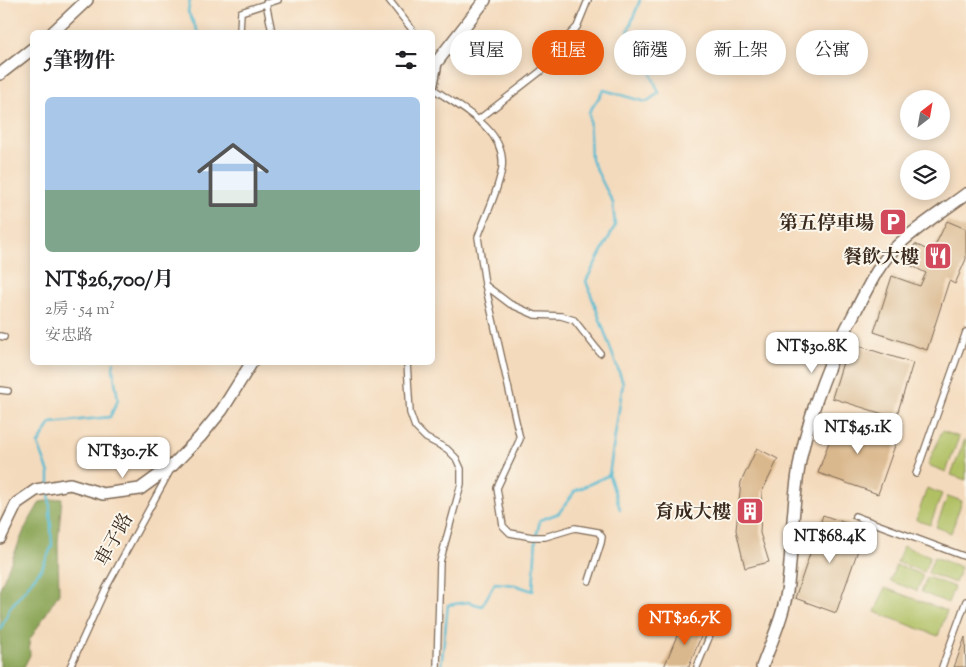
<!DOCTYPE html>
<html lang="zh-TW">
<head>
<meta charset="utf-8">
<style>
  body { margin:0; font-family:"Sorts Mill Goudy","Noto Serif TC",serif; background:#f2f2f2; color:#202124; height:100vh; display:flex; flex-direction:column; font-size:19px; white-space:nowrap }
  * { box-sizing:border-box; margin:0 }
  p { font-size:16px; color:#757577 }
  .icon { flex:none; width:28px; height:28px; fill:none; stroke:currentColor; stroke-width:2; stroke-linecap:round; stroke-linejoin:round }
  .map { position:relative; flex:1; overflow:hidden }
  .drawer { position:absolute; left:30px; top:30px; width:405px; height:335px; display:flex; flex-direction:column; background:#fff; border-radius:8px; box-shadow:0 2px 12px #0003 }
  .drawer>* { flex:none }
  .banner { position:absolute; left:450px; top:30px; width:440px; height:45px; display:flex; gap:10px }
  .needle { width:32px; rotate:31deg }
  .controls { position:absolute; left:900px; top:90px; display:grid; gap:10px }
  .controls a { display:grid; place-items:center; width:50px; height:50px; border-radius:50%; background:#fff; box-shadow:0 2px 12px #0003; font-size:25px }
  .price { position:absolute; translate:-50% -42px; padding:0 11px; border-radius:10px; background:#fff; color:#222; font-size:16px; line-height:32px; filter:drop-shadow(0 1px 2px #0008) }
  .price::after { content:''; position:absolute; left:50%; top:30px; width:15px; height:11px; margin-left:-8px; background:inherit; clip-path:polygon(0 0,100% 0,50% 100%) }
  .price.on { background:#ea580c; color:#fff }
  ul { padding:0; list-style:none }
  li { display:grid; align-content:center; gap:10px; height:265px; padding:0 15px }
  li span { display:grid; place-items:center; height:155px; border-radius:8px; color:#555 }
  li>.icon { margin-inline-start:auto }
  span .icon { width:90px; height:90px; fill:#fffc; stroke-width:1 }
  li b { font-size:21px }
  h2 { display:flex; justify-content:space-between; align-items:center; height:60px; padding:0 15px; font-size:21px }
  .chip { padding:0 18px; border-radius:22px; background:#fff; box-shadow:0 2px 12px #0003; font-size:18px; line-height:45px }
  .chip.on { background:#ea580c; color:#fff }
  .map>svg:first-child { display:block }
  .green { fill:#b0c063; stroke:#767540 }
  .forest { fill:#8ca659; stroke:#64683c }
  .lines { fill:none; stroke-linecap:round; stroke-linejoin:round }
  .stream { stroke:#53bad1; stroke-width:2.5 }
  .building { fill:#dab88d }
  .lane-casing { stroke:#7c6855; stroke-width:8 }
  .street-casing { stroke:#7c6855; stroke-width:14 }
  .lane { stroke:#fff; stroke-width:5.5 }
  .street { stroke:#fff; stroke-width:11 }
  .labels { text-anchor:middle; stroke-width:4; stroke-linejoin:round; paint-order:stroke }
  .poi-label { font-size:19px; font-weight:bold; fill:#3b2a1e; stroke:#fbf7ec; text-anchor:end }
  .street-label { font-size:19px; fill:#3b2a1e; stroke:#fbf7ec }
</style>
</head>
<body>
<div class="map">
<svg width="966" height="667" viewBox="0 0 966 667">
  <rect width="100%" height="100%" fill="#fbf7ec"/>
  <filter id="ink" filterUnits="userSpaceOnUse"><feTurbulence type="fractalNoise" baseFrequency=".02" numOctaves="2"/><feDisplacementMap in="SourceGraphic" scale="10" xChannelSelector="R" yChannelSelector="G"/><feConvolveMatrix kernelMatrix="1 2 1 2 8 2 1 2 1" color-interpolation-filters="sRGB"/></filter>
  <filter id="wash" filterUnits="userSpaceOnUse"><feTurbulence type="fractalNoise" baseFrequency=".0096" numOctaves="4" result="noise"/><feDisplacementMap in="SourceGraphic" scale="20" xChannelSelector="R" yChannelSelector="G"/><feGaussianBlur stdDeviation="1.12" result="paint"/><feColorMatrix in="noise" values="0 0 0 0 0 0 0 0 0 0 0 0 0 0 0 0 0 1.4 0 .05"/><feComposite in="paint" operator="in"/></filter>
  <g filter="url(#wash)">
    <rect width="100%" height="100%" fill="#f4dabc"/>
    <g class="green">
      <path d="M942 431 959 437 946 472 928 465Z"/>
      <path d="M965 439 966 440V480L951 475Z"/>
      <path d="M927 488 942 494 930 525 916 520Z"/>
      <path d="M948 496 962 501 951 533 936 527Z"/>
      <path d="M903 546 930 556 924 572 897 562Z"/>
      <path d="M934 557 961 567 955 583 928 573Z"/>
      <path d="M896 565 923 575 917 591 890 581Z"/>
      <path d="M927 577 954 587 948 603 921 592Z"/>
      <path d="M885 588 947 611 938 636 875 612Z"/>
    </g>
    <path class="forest" d="M62 498 58 542 59 593 29 641 30 655 24 667H0V588L25 528 40 502Z"/>
    <g class="lines">
      <g class="stream">
        <path d="M190 0 188 12 198 32"/>
        <path d="M609 475 620 509"/>
        <path d="M49 485V473L38 444 51 423 110 417 118 400 113 368 114 362"/>
        <path d="M0 630 10 608 42 568 52 546 49 490"/>
        <path d="M441 667 448 605 468 602 482 606 495 583 515 585 533 591 536 538 540 520 559 513 575 491 609 475 623 383 586 281 615 226 613 203 591 159 589 112 604 90 646 102 659 93 647 64 628 31 640 0"/>
      </g>
    </g>
    <g id="blocks">
      <g class="building">
        <path d="M947 221 966 229V259L955 284 949 281 927 350 874 332 892 276 920 286 926 273 906 263 915 244 932 252Z"/>
        <path d="M849 343 913 363 896 418 832 398Z"/>
        <path d="M838 416 898 437 878 494 818 473Z"/>
        <path d="M757 448 778 459 762 492 760 533 769 562 745 568 736 530 741 482Z"/>
        <path d="M823 515 865 530 836 613 795 598Z"/>
        <path d="M683 621 704 629 691 661 689 667H664Z"/>
        <path d="M965 637 966 667H954L956 662Z"/>
      </g>
    </g>
  </g>
  <g filter="url(#ink)">
    <use href="#blocks" fill-opacity="0" stroke="#7c6855" stroke-width="1"/>
    <g class="lines">
      <g class="lane-casing">
        <g id="lane">
          <path d="M389 0 414 32"/>
          <path d="M266 3 272 32"/>
          <path d="M240 32 241 12 278 0"/>
          <path d="M432 88C459 107 507 129 502 168 498 192 486 215 478 237L485 284 520 439 497 488 503 526 510 533 532 537H545L575 528 598 532 602 537 601 543 589 581"/>
          <path d="M478 120 541 71 555 50 577 27 588 0"/>
          <path d="M485 285 510 304 535 315 561 316 574 320 600 353"/>
          <path d="M0 336 4 337"/>
          <path d="M407 362 410 413 415 427 426 438 447 449 456 458 461 469V484L440 562 437 667"/>
          <path d="M0 390 8 391"/>
          <path d="M916 474 966 332"/>
          <path d="M855 516 966 557"/>
          <path d="M70 667 106 588 171 469"/>
          <path d="M697 667 717 618"/>
          <path d="M942 667 966 601"/>
        </g>
      </g>
      <g class="street-casing">
        <g id="street">
          <path d="M53 32 87 0"/>
          <path d="M0 74 32 49"/>
          <path d="M432 84 436 63 485 0"/>
          <path d="M0 538 17 503 36 490 70 484 103 494 140 489 173 465 200 437 222 410 252 362"/>
          <path d="M762 667C772 640 785 613 788 584 793 541 792 498 801 456 812 405 831 356 856 310 867 290 877 266 894 249 915 228 942 212 966 194"/>
        </g>
      </g>
      <use href="#lane" class="lane"/>
      <use href="#street" class="street"/>
    </g>
  </g>
  <defs>
    <g id="parking-square" transform="scale(1.4375)"><rect x="-9" y="-9" width="18" height="18" rx="4" fill="#d1495b" stroke="#fbf7ec"/><path d="M-3.5-5.5H1a3.5 3.5 0 0 1 0 7H-1V5.5H-3.5ZM-1-3.4V-.6H.8a1.4 1.4 0 0 0 0-2.8Z" fill="#fff"/></g>
    <g id="restaurant-square" transform="scale(1.4375)"><rect x="-9" y="-9" width="18" height="18" rx="4" fill="#d1495b" stroke="#fbf7ec"/><path d="M-5-6h1v4h1v-4h1v4h1v-4h1v5L-1.5 .5V6h-2V.5L-5-1ZM5-6V6H3V1.5H1.5Q1.5-4 5-6Z" fill="#fff"/></g>
    <g id="building-square" transform="scale(1.4375)"><rect x="-9" y="-9" width="18" height="18" rx="4" fill="#d1495b" stroke="#fbf7ec"/><path d="M-4-6H4V6H1V3H-1V6H-4ZM-2.5-4.3h1.7v1.8h-1.7ZM.8-4.3h1.7v1.8H.8ZM-2.5-1h1.7V.8h-1.7ZM.8-1h1.7V.8H.8Z" fill="#fff"/></g>
  </defs>
  <g fill-rule="evenodd">
    <use href="#parking-square" x="893" y="222"/>
    <use href="#restaurant-square" x="938" y="256"/>
    <use href="#building-square" x="750" y="511"/>
  </g>
  <g class="labels">
    <g class="poi-label">
      <text x="874" y="229">第五停車場</text>
      <text x="919" y="263">餐飲大樓</text>
      <text x="731" y="518">育成大樓</text>
    </g>
    <g class="street-label">
      <text transform="translate(113 539) rotate(-61)" y="7">車子路</text>
    </g>
  </g>
</svg>
<div class="controls">
<a><svg class="needle" viewBox="-14 -14 28 28"><path d="M0-13l5 13h-10z" fill="#e53935"/><path d="M0 13l5-13h-10z" fill="#757577"/></svg></a>
<a><svg class="icon" aria-label="layers" viewBox="0 0 24 24"><path d="M12 4l9 5-9 5-9-5zM3 14l9 5 9-5"/></svg></a>
</div>
<b class="price" style="left:812px;top:374px">NT$30.8K</b>
<b class="price" style="left:858px;top:455px">NT$45.1K</b>
<b class="price" style="left:123px;top:479px">NT$30.7K</b>
<b class="price" style="left:830px;top:564px">NT$68.4K</b>
<b class="price on" style="left:685px;top:646px">NT$26.7K</b>
<div class="banner">
<a class="chip">買屋</a>
<a class="chip on">租屋</a>
<a class="chip">篩選</a>
<a class="chip">新上架</a>
<a class="chip">公寓</a>
</div>
<section class="drawer">
<h2>5筆物件<svg class="icon" aria-label="filters" viewBox="0 0 24 24"><path d="M4 7h16M4 17h16"/><circle cx="9" cy="7" r="2"/><circle cx="15" cy="17" r="2"/></svg></h2>
<ul>
<li><span style="background:linear-gradient(#a9c7e8 60%,#7fa58c 0)"><svg class="icon" aria-label="home" viewBox="0 0 24 24"><path d="M3 11l9-7 9 7M6 9v11h12V9"/></svg></span><div><b>NT$26,700/月</b><p>2房 · 54 m²</p><p>安忠路</p></div></li>
</ul>
</section>
</div>
</body>
</html>
